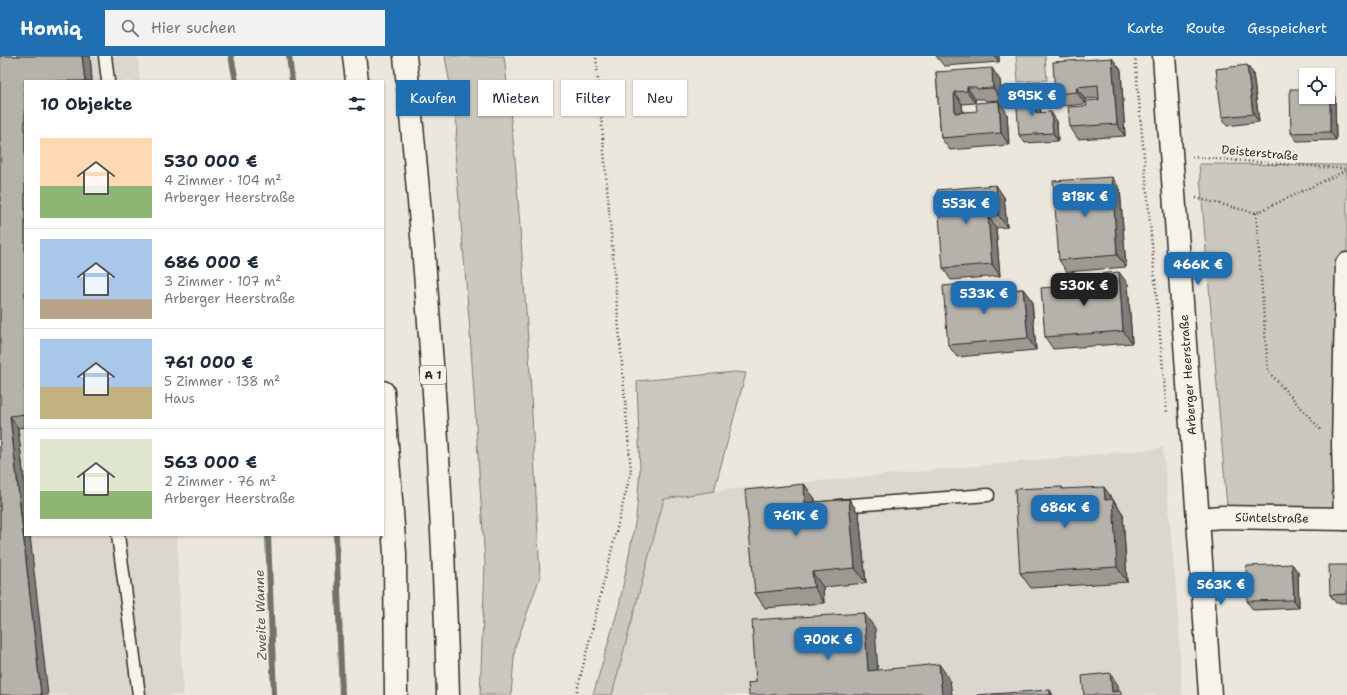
<!DOCTYPE html>
<html lang="de">
<head>
<meta charset="utf-8">
<style>
  body { margin:0; font-family:"Shantell Sans",sans-serif; background:#f2f2f3; color:#1f2937; height:100vh; display:flex; flex-direction:column; font-size:15px; white-space:nowrap }
  * { box-sizing:border-box; margin:0 }
  p { font-size:13px; color:#747a83 }
  .icon { flex:none; width:22px; height:22px; fill:none; stroke:currentColor; stroke-width:2; stroke-linecap:round; stroke-linejoin:round }
  .map { position:relative; flex:1; overflow:hidden }
  .panel { position:absolute; left:24px; top:24px; width:360px; height:456px; display:flex; flex-direction:column; background:#fff; border-radius:0px; box-shadow:0 1px 3px #0004 }
  .panel>* { flex:none }
  .hud { position:absolute; left:396px; top:24px; width:380px; height:36px; display:flex; gap:8px }
  .buttons { position:absolute; left:1299px; top:12px; display:grid; gap:8px }
  .buttons a { display:grid; place-items:center; width:36px; height:36px; border-radius:0px; background:#fff; box-shadow:0 1px 3px #0004; font-size:20px }
  .price { position:absolute; translate:-50% -34px; padding:0 9px; border-radius:8px; background:#1f6fb2; color:#fff; font-size:13px; line-height:26px; filter:drop-shadow(0 1px 2px #0008) }
  .price::after { content:''; position:absolute; left:50%; top:24px; width:12px; height:9px; margin-left:-6px; background:inherit; clip-path:polygon(0 0,100% 0,50% 100%) }
  .price.on { background:#222; color:#fff }
  ul { padding:0; list-style:none }
  li { display:flex; align-items:center; gap:12px; height:100px; padding:0 16px }
  li+li { border-top:1px solid #e0e1e3 }
  li span { display:grid; place-items:center; flex:none; width:112px; height:80px; border-radius:0px; color:#555 }
  li>.icon { margin-inline-start:auto }
  span .icon { width:48px; height:48px; fill:#fffc; stroke-width:1 }
  li b { font-size:17px }
  h2 { display:flex; justify-content:space-between; align-items:center; height:48px; padding:0 16px; font-size:17px }
  .tag { padding:0 14px; border-radius:0px; background:#fff; box-shadow:0 1px 3px #0004; font-size:14px; line-height:36px }
  .tag.on { background:#1f6fb2; color:#fff }
  header { display:flex; align-items:center; gap:24px; box-sizing:border-box; height:56px; padding:0 20px; background:#1f6fb2; color:#fff }
  header strong { font-size:19px }
  nav { display:flex; gap:22px; margin-inline-start:auto; font-size:14px }
  .search { width:280px; height:36px; background:#f2f2f3; display:flex; align-items:center; gap:10px; box-sizing:border-box; padding:0 14px; border-radius:0px; color:#747a83; font-size:15px }
  .map>svg:first-child { display:block }
  .built { fill:#dbd7ce }
  .green { fill:#cbc8bf; stroke:#7b7a75 }
  .lines { fill:none; stroke-linecap:round; stroke-linejoin:round }
  .stream { stroke:#72716c; stroke-width:6 }
  .service-casing { stroke:#2b2b2b; stroke-width:15 }
  .minor-casing { stroke:#2b2b2b; stroke-width:25 }
  .secondary-casing { stroke:#2b2b2b; stroke-width:25 }
  .motorway-casing { stroke:#2b2b2b; stroke-width:25 }
  .path { stroke:#2b2b2b; stroke-width:2.5; stroke-dasharray:1 3; stroke-linecap:butt }
  .service { stroke:#f7f3e8; stroke-width:12 }
  .minor { stroke:#f7f3e8; stroke-width:22 }
  .secondary { stroke:#f7f3e8; stroke-width:22 }
  .motorway { stroke:#f7f3e8; stroke-width:22 }
  .wall { fill:#9c9993; stroke:#2b2b2b }
  .shaded-wall { fill:#7f7d78; stroke:#2b2b2b }
  .building { fill:#b5b2ab; stroke:#2b2b2b }
  .labels { text-anchor:middle; stroke-width:3; stroke-linejoin:round; paint-order:stroke }
  .shield { fill:#f7f3e8; stroke:#686764; stroke-width:1 }
  .shield-label { font-size:11px; font-weight:bold; fill:#2b2b2b }
  .street-label { font-size:12px; fill:#2b2b2b; stroke:#f7f3e8 }
  .water-label { font-size:13px; font-style:italic; fill:#555451; stroke:#f7f3e8 }
</style>
</head>
<body>
<header>
<strong>Homiq</strong>
<div class="search"><svg class="icon" aria-label="search" viewBox="0 0 24 24"><circle cx="10" cy="10" r="6"/><path d="M15 15l6 6"/></svg>Hier suchen</div>
<nav><a>Karte</a><a>Route</a><a>Gespeichert</a></nav>
</header>
<div class="map">
<svg width="1347" height="639" viewBox="0 0 1347 639">
  <rect width="100%" height="100%" fill="#ebe7dd"/>
  <filter id="ink" filterUnits="userSpaceOnUse"><feTurbulence type="fractalNoise" baseFrequency=".025" numOctaves="2"/><feDisplacementMap in="SourceGraphic" scale="8" xChannelSelector="R" yChannelSelector="G"/><feConvolveMatrix kernelMatrix="1 2 1 2 8 2 1 2 1" color-interpolation-filters="sRGB"/></filter>
  <g filter="url(#ink)">
    <g class="built">
      <path d="M0 0H138L140 25H25V479H177L183 639H0Z"/>
      <path d="M1163 392 1178 555 1182 639H612L664 442 714 435Z"/>
    </g>
    <g class="green">
      <path d="M445 0H504L515 102 529 297 540 521 515 591 511 639H480L485 507 469 262 455 97 457 69Z"/>
      <path d="M1016 0H1045L1047 24 1018 26Z"/>
      <path d="M1199 108 1347 109V458L1227 452Z"/>
      <path d="M735 316 746 317 714 435 664 443 612 639H593L619 550 636 462 640 414 637 325Z"/>
    </g>
    <g class="lines">
      <g class="stream">
        <path d="M231 0 236 25"/>
        <path d="M289 0 292 25"/>
        <path d="M268 479 274 639"/>
        <path d="M336 479 342 639"/>
      </g>
      <g class="service-casing">
        <g id="service">
          <path d="M105 0 108 25"/>
          <path d="M838 450 988 439"/>
          <path d="M118 479 139 639"/>
        </g>
      </g>
      <g class="minor-casing">
        <g id="minor">
          <path d="M1198 463 1222 461 1347 463"/>
          <path d="M1345 463 1343 389 1347 208"/>
        </g>
      </g>
      <g class="secondary-casing">
        <path id="secondary" d="M1164 0 1202 519 1210 639"/>
      </g>
      <g class="motorway-casing">
        <g id="motorway">
          <path d="M354 0 357 25"/>
          <path d="M405 0C427 212 443 426 448 639"/>
          <path d="M383 336 395 497 396 639"/>
        </g>
      </g>
      <g class="path">
        <path d="M1135 0 1167 358"/>
        <path d="M1192 101 1347 113"/>
        <path d="M1196 142 1256 157 1347 114"/>
        <path d="M1256 157 1268 315 1321 374"/>
        <path d="M576 639 631 415 596 0"/>
      </g>
      <use href="#service" class="service"/>
      <use href="#minor" class="minor"/>
      <use href="#secondary" class="secondary"/>
      <use href="#motorway" class="motorway"/>
    </g>
    <g class="wall">
      <path d="M0 0H90L92 25H25V371L18 372 25 432V479L0 639Z"/>
      <path d="M936 0H999V6L944 10Z"/>
      <path d="M1059 0H1084L1060 2Z"/>
      <path d="M1121 14 1125 80 1078 83 1070 71 1087 50 1099 44V42L1085 43V48L1064 50 1055 38Z"/>
      <path d="M936 16 1000 24 1002 44 986 45 984 43H975V47L962 48 963 56 1007 57 1009 89 950 94 941 82Z"/>
      <path d="M1253 17 1259 66 1227 70 1222 61Z"/>
      <path d="M1330 32 1335 41 1336 84 1297 85 1291 77Z"/>
      <path d="M1034 38 1040 46 1041 57 1057 65 1058 85 1025 87 1019 79Z"/>
      <path d="M1120 133 1126 211 1067 216 1059 204Z"/>
      <path d="M1004 141 1007 171 996 172 1000 220 951 224 943 212Z"/>
      <path d="M1128 228 1132 287 1053 293 1045 281Z"/>
      <path d="M1023 233 1032 245 1036 294 957 301 948 289 980 236Z"/>
      <path d="M804 428 815 443V446L849 443 859 458 866 527 823 531 824 547 765 552 755 537Z"/>
      <path d="M1062 431 1063 433 1115 446 1123 458 1127 526 1031 532 1020 517Z"/>
      <path d="M1347 509V547H1336L1330 539Z"/>
      <path d="M1298 516 1299 552 1253 554 1247 545Z"/>
    </g>
    <g class="shaded-wall">
      <path d="M82 0H90L92 25H85Z"/>
      <path d="M995 0H999V6Z"/>
      <path d="M1112 2 1121 14 1125 80 1117 68Z"/>
      <path d="M1247 9 1253 17 1259 66 1253 58Z"/>
      <path d="M992 12 1000 24 1002 44 993 32Z"/>
      <path d="M967 31 975 43V47L967 35Z"/>
      <path d="M1076 31 1085 43V48L1077 36Z"/>
      <path d="M1330 32 1335 41 1336 84 1330 76Z"/>
      <path d="M954 36 962 48 964 69 955 57Z"/>
      <path d="M1034 38 1040 46 1041 66 1036 57Z"/>
      <path d="M999 45 1007 57 1009 89 1001 77Z"/>
      <path d="M1051 56 1057 65 1058 85 1053 77Z"/>
      <path d="M1112 121 1120 133 1126 211 1117 199Z"/>
      <path d="M996 129 1004 141 1007 171 998 159Z"/>
      <path d="M988 160 996 172 1000 220 992 208Z"/>
      <path d="M1119 216 1128 228 1132 287 1123 275Z"/>
      <path d="M974 227 982 239 975 237Z"/>
      <path d="M1023 233 1032 245 1036 294 1028 282Z"/>
      <path d="M10 360 18 372 25 432V479H30L48 639H41Z"/>
      <path d="M804 428 815 443 816 462 805 447Z"/>
      <path d="M1104 431 1123 458 1127 526 1117 511 1105 444Z"/>
      <path d="M849 443 859 458 866 527 855 512Z"/>
      <path d="M1292 508 1298 516 1299 552 1294 544Z"/>
      <path d="M812 516 823 531 824 547 814 531Z"/>
      <path d="M864 557 875 572 879 631 868 615Z"/>
      <path d="M939 608 950 624 952 639H942Z"/>
      <path d="M1110 617 1118 629 1119 639 1112 636Z"/>
      <path d="M1050 634 1053 639H1050Z"/>
    </g>
    <g class="building">
      <path d="M0 0H82L85 25H25V358L10 360 41 639H0Z"/>
      <path d="M1112 2 1117 68 1070 71 1068 51 1087 50 1086 45 1099 44 1098 29 1076 31 1077 36 1055 38 1053 6Z"/>
      <path d="M1247 9 1253 58 1222 61 1216 13Z"/>
      <path d="M992 12 993 32 977 33 976 31H967V35L954 36 955 57 977 55 976 47 999 45 1001 77 941 82 936 16Z"/>
      <path d="M1328 32H1330V76L1291 77 1290 33H1306V41H1328Z"/>
      <path d="M1034 38 1036 57 1051 56 1053 77 1019 79 1016 39Z"/>
      <path d="M1112 121 1117 199 1059 204 1053 125Z"/>
      <path d="M996 129 998 159 988 160 992 208 943 212 937 134Z"/>
      <path d="M1119 216 1123 275 1045 281 1041 232 1089 228 1088 219Z"/>
      <path d="M974 227 975 237 1023 233 1028 282 948 289 943 230Z"/>
      <path d="M804 428 805 447 849 443 855 512 812 516 814 531 755 537 745 434Z"/>
      <path d="M1062 431V433L1104 431 1105 444 1113 443 1117 511 1020 517 1015 433Z"/>
      <path d="M1292 508 1294 544 1247 545 1246 510Z"/>
      <path d="M1329 509H1347V538L1330 539Z"/>
      <path d="M864 557 868 615 939 608 942 639H749L748 627 756 626 752 564Z"/>
      <path d="M1110 617 1112 636 1121 635V639H1084L1082 620Z"/>
      <path d="M1050 634V639H977Z"/>
    </g>
  </g>
  <g class="labels">
    <rect class="shield" x="420" y="310" width="26" height="18" rx="3"/>
    <g class="shield-label">
      <text x="433" y="323">A 1</text>
    </g>
    <g class="street-label">
      <text transform="translate(1260 97) rotate(5)" y="4">Deisterstraße</text>
      <text transform="translate(1188 319) rotate(-94)" y="4">Arberger Heerstraße</text>
      <text transform="translate(1272 462) rotate(1)" y="4">Süntelstraße</text>
    </g>
    <g class="water-label">
      <text transform="translate(260 559) rotate(-92)" y="5">Zweite Wanne</text>
    </g>
  </g>
</svg>
<div class="buttons">
<a><svg class="icon" aria-label="locate" viewBox="0 0 24 24"><circle cx="12" cy="12" r="6"/><path d="M12 2v4M12 18v4M2 12h4M18 12h4"/></svg></a>
</div>
<b class="price" style="left:1032px;top:61px">895K €</b>
<b class="price" style="left:1085px;top:162px">818K €</b>
<b class="price" style="left:966px;top:169px">553K €</b>
<b class="price" style="left:1198px;top:230px">466K €</b>
<b class="price on" style="left:1084px;top:251px">530K €</b>
<b class="price" style="left:984px;top:259px">533K €</b>
<b class="price" style="left:1065px;top:473px">686K €</b>
<b class="price" style="left:796px;top:481px">761K €</b>
<b class="price" style="left:1221px;top:550px">563K €</b>
<b class="price" style="left:828px;top:605px">700K €</b>
<div class="hud">
<a class="tag on">Kaufen</a>
<a class="tag">Mieten</a>
<a class="tag">Filter</a>
<a class="tag">Neu</a>
</div>
<section class="panel">
<h2>10 Objekte<svg class="icon" aria-label="filters" viewBox="0 0 24 24"><path d="M4 7h16M4 17h16"/><circle cx="9" cy="7" r="2"/><circle cx="15" cy="17" r="2"/></svg></h2>
<ul>
<li><span style="background:linear-gradient(#ffd9b3 60%,#8fb573 0)"><svg class="icon" aria-label="home" viewBox="0 0 24 24"><path d="M3 11l9-7 9 7M6 9v11h12V9"/></svg></span><div><b>530 000 €</b><p>4 Zimmer · 104 m²</p><p>Arberger Heerstraße</p></div></li>
<li><span style="background:linear-gradient(#a9c7e8 75%,#b9a48a 0)"><svg class="icon" aria-label="home" viewBox="0 0 24 24"><path d="M3 11l9-7 9 7M6 9v11h12V9"/></svg></span><div><b>686 000 €</b><p>3 Zimmer · 107 m²</p><p>Arberger Heerstraße</p></div></li>
<li><span style="background:linear-gradient(#a9c7e8 60%,#c2b280 0)"><svg class="icon" aria-label="home" viewBox="0 0 24 24"><path d="M3 11l9-7 9 7M6 9v11h12V9"/></svg></span><div><b>761 000 €</b><p>5 Zimmer · 138 m²</p><p>Haus</p></div></li>
<li><span style="background:linear-gradient(#dfe7d0 65%,#8fb573 0)"><svg class="icon" aria-label="home" viewBox="0 0 24 24"><path d="M3 11l9-7 9 7M6 9v11h12V9"/></svg></span><div><b>563 000 €</b><p>2 Zimmer · 76 m²</p><p>Arberger Heerstraße</p></div></li>
</ul>
</section>
</div>
</body>
</html>
